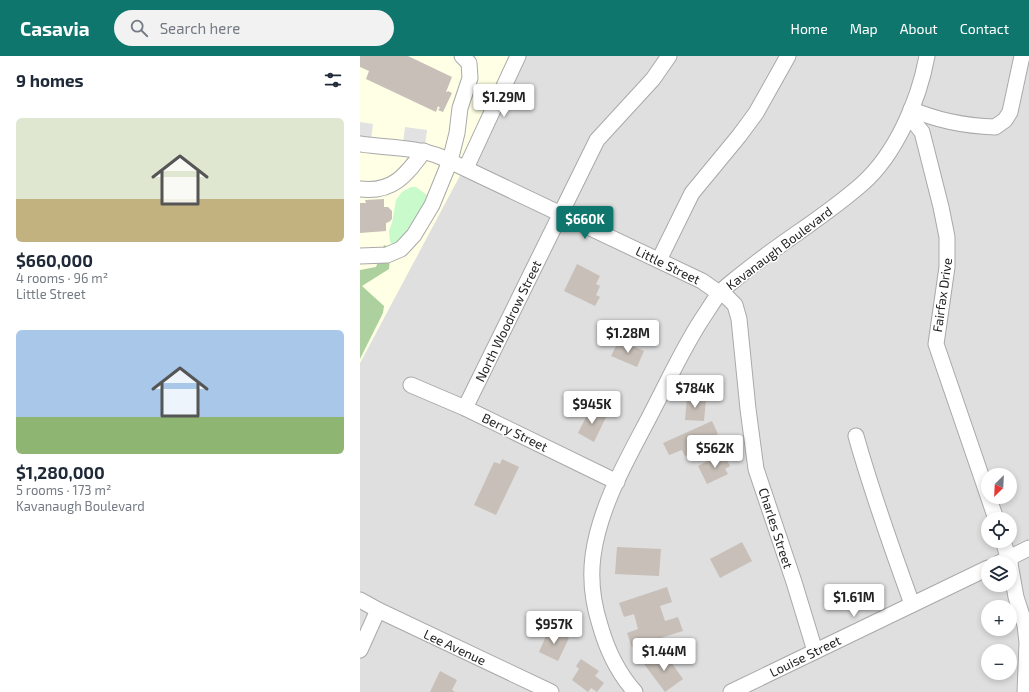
<!DOCTYPE html>
<html lang="en">
<head>
<meta charset="utf-8">
<style>
  body { margin:0; font-family:"Exo 2",sans-serif; background:#f2f2f3; color:#1f2937; height:100vh; display:flex; flex-direction:column; font-size:15px; white-space:nowrap }
  * { box-sizing:border-box; margin:0 }
  p { font-size:13px; color:#747a83 }
  .icon { flex:none; width:22px; height:22px; fill:none; stroke:currentColor; stroke-width:2; stroke-linecap:round; stroke-linejoin:round }
  .map { position:relative; flex:1; overflow:hidden }
  .panel { display:flex; flex-direction:column; background:#fff; width:360px }
  .panel>* { flex:none }
  .needle { width:26px; rotate:204deg }
  .buttons { position:absolute; left:621px; top:412px; display:grid; gap:8px }
  .buttons a { display:grid; place-items:center; width:36px; height:36px; border-radius:50%; background:#fff; box-shadow:0 2px 6px #0003; font-size:20px }
  .price { position:absolute; translate:-50% -34px; padding:0 9px; border-radius:4px; background:#fff; color:#222; font-size:13px; line-height:26px; filter:drop-shadow(0 1px 2px #0008) }
  .price::after { content:''; position:absolute; left:50%; top:24px; width:12px; height:9px; margin-left:-6px; background:inherit; clip-path:polygon(0 0,100% 0,50% 100%) }
  .price.on { background:#0f766e; color:#fff }
  ul { padding:0; list-style:none }
  li { display:grid; align-content:center; gap:8px; height:212px; padding:0 16px }
  li span { display:grid; place-items:center; height:124px; border-radius:6px; color:#555 }
  li>.icon { margin-inline-start:auto }
  span .icon { width:72px; height:72px; fill:#fffc; stroke-width:1 }
  li b { font-size:17px }
  h2 { display:flex; justify-content:space-between; align-items:center; height:48px; padding:0 16px; font-size:17px }
  header { display:flex; align-items:center; gap:24px; box-sizing:border-box; height:56px; padding:0 20px; background:#0f766e; color:#fff }
  header strong { font-size:19px }
  nav { display:flex; gap:22px; margin-inline-start:auto; font-size:14px }
  .search { width:280px; height:36px; background:#f2f2f3; display:flex; align-items:center; gap:10px; box-sizing:border-box; padding:0 14px; border-radius:22px; color:#747a83; font-size:15px }
  main { display:flex; flex:1; min-height:0 }
  .map>svg:first-child { display:block }
  .residential { fill:#e0dfdf; fill-rule:evenodd }
  .education { fill:#ffffe5 }
  .forest { fill:#add19e }
  .park { fill:#c8facc }
  .parking { fill:#e2e2e2 }
  .building { fill:#c7bfb8 }
  .lines { fill:none; stroke-linecap:round; stroke-linejoin:round }
  .minor-casing { stroke:#a9a9a9; stroke-width:17 }
  .minor { stroke:#fff; stroke-width:15 }
  .labels { text-anchor:middle; stroke-width:3; stroke-linejoin:round; paint-order:stroke }
  .street-label { font-size:13px; fill:#222; stroke:#fff }
</style>
</head>
<body>
<header>
<strong>Casavia</strong>
<div class="search"><svg class="icon" aria-label="search" viewBox="0 0 24 24"><circle cx="10" cy="10" r="6"/><path d="M15 15l6 6"/></svg>Search here</div>
<nav><a>Home</a><a>Map</a><a>About</a><a>Contact</a></nav>
</header>
<main>
<section class="panel">
<h2>9 homes<svg class="icon" aria-label="filters" viewBox="0 0 24 24"><path d="M4 7h16M4 17h16"/><circle cx="9" cy="7" r="2"/><circle cx="15" cy="17" r="2"/></svg></h2>
<ul>
<li><span style="background:linear-gradient(#dfe7d0 65%,#c2b280 0)"><svg class="icon" aria-label="home" viewBox="0 0 24 24"><path d="M3 11l9-7 9 7M6 9v11h12V9"/></svg></span><div><b>$660,000</b><p>4 rooms · 96 m²</p><p>Little Street</p></div></li>
<li><span style="background:linear-gradient(#a9c7e8 70%,#8fb573 0)"><svg class="icon" aria-label="home" viewBox="0 0 24 24"><path d="M3 11l9-7 9 7M6 9v11h12V9"/></svg></span><div><b>$1,280,000</b><p>5 rooms · 173 m²</p><p>Kavanaugh Boulevard</p></div></li>
</ul>
</section>
<div class="map">
<svg width="669" height="636" viewBox="0 0 669 636">
  <rect width="100%" height="100%" fill="#f2efe9"/>
  <path class="residential" d="M160 0H669V636H0V307L100 119 105 120ZM628 419H650V441H628ZM628 463H650V485H628ZM628 507H650V529H628ZM628 551H650V573H628ZM628 595H650V617H628Z"/>
  <path class="education" d="M0 0H154L104 112 0 307Z"/>
  <path class="forest" d="M24 189 31 192 29 213 2 230 24 250 23 257 0 303V214L16 211Z"/>
  <path class="park" d="M51 131H56L71 142 47 180 33 189 30 186 29 175 32 167 36 144 42 136Z"/>
  <g class="parking">
    <path d="M0 66 13 68 11 84 0 82Z"/>
    <path d="M45 71 67 74 65 90 43 87Z"/>
  </g>
  <g class="building">
    <path d="M0 0H48L92 21 86 36H87L88 35 92 37 83 56 78 54 80 52 78 50 76 56 6 23 9 15 0 11Z"/>
    <path d="M24 143V151H28L32 155V163L29 166 26 167V175L0 177V147H6L5 144Z"/>
    <path d="M217 208 240 220 236 228 240 230 236 239 240 241 235 250 204 235Z"/>
    <path d="M259 284 284 295 277 311 251 300Z"/>
    <path d="M327 341 346 343 344 365 325 364Z"/>
    <path d="M230 353 246 361 234 386 218 377Z"/>
    <path d="M352 365 358 378 336 388 339 394 325 400 322 394 309 399 303 387Z"/>
    <path d="M363 397 370 410 365 413 368 418 347 428 338 410Z"/>
    <path d="M142 403 159 411 136 459 114 449 134 406 140 408Z"/>
    <path d="M382 486 392 505 360 522 350 503Z"/>
    <path d="M257 491 301 493 299 520 255 518Z"/>
    <path d="M307 531 312 546 300 550 305 565 318 561 323 575 272 591 267 577 278 573 274 558 264 561 259 547Z"/>
    <path d="M189 573 209 582 198 605 179 596Z"/>
    <path d="M297 599 300 603 306 599 323 623 305 636 284 608Z"/>
    <path d="M221 603 239 615 235 620 244 627 237 636 231 632 228 636 212 624 219 613 216 610Z"/>
    <path d="M80 615 97 624 92 634 95 636H70Z"/>
  </g>
  <g class="lines">
    <g class="minor-casing">
      <g id="minor">
        <path d="M551 53C578 65 606 70 635 71L645 64 650 56 662 0"/>
        <path d="M549 60 562 76 581 151 587 181V211L576 288 636 463"/>
        <path d="M0 88C27 92 56 91 81 101L342 225 359 237 367 241 375 249 379 263 388 353 396 413 434 526 455 595"/>
        <path d="M106 112 158 0"/>
        <path d="M0 133C33 137 46 119 64 95"/>
        <path d="M0 200 27 199 41 193 54 179 72 149 90 105 97 77 100 52 110 22 109 7 102 0"/>
        <path d="M299 204 332 137 379 80 396 57 428 0"/>
        <path d="M51 329 105 352 257 426"/>
        <path d="M105 352 237 84 293 23 309 0"/>
        <path d="M496 380C512 437 532 493 552 548"/>
        <path d="M643 485 650 507"/>
        <path d="M639 507 669 492"/>
        <path d="M650 508 656 541 665 569 667 586 665 636"/>
        <path d="M0 544 18 554 191 636"/>
        <path d="M0 594 18 554"/>
        <path d="M275 636C258 617 247 594 240 569 233 547 230 523 233 500 240 446 272 396 296 348 312 317 326 286 346 257 350 251 354 244 359 238 363 233 368 229 373 225 388 213 403 201 419 190 447 170 476 151 502 128 536 98 559 44 567 0"/>
        <path d="M371 636 628 512"/>
      </g>
    </g>
    <use href="#minor" class="minor"/>
  </g>
  <g class="labels">
    <g class="street-label">
      <text transform="translate(419 192) rotate(-37)" y="5">Kavanaugh Boulevard</text>
      <text transform="translate(308 209) rotate(26)" y="5">Little Street</text>
      <text transform="translate(582 239) rotate(-82)" y="5">Fairfax Drive</text>
      <text transform="translate(148 265) rotate(-64)" y="5">North Woodrow Street</text>
      <text transform="translate(155 376) rotate(26)" y="5">Berry Street</text>
      <text transform="translate(416 472) rotate(72)" y="5">Charles Street</text>
      <text transform="translate(95 591) rotate(25)" y="5">Lee Avenue</text>
      <text transform="translate(445 600) rotate(-26)" y="5">Louise Street</text>
    </g>
  </g>
</svg>
<div class="buttons">
<a><svg class="needle" viewBox="-14 -14 28 28"><path d="M0-13l5 13h-10z" fill="#e53935"/><path d="M0 13l5-13h-10z" fill="#747a83"/></svg></a>
<a><svg class="icon" aria-label="locate" viewBox="0 0 24 24"><circle cx="12" cy="12" r="6"/><path d="M12 2v4M12 18v4M2 12h4M18 12h4"/></svg></a>
<a><svg class="icon" aria-label="layers" viewBox="0 0 24 24"><path d="M12 4l9 5-9 5-9-5zM3 14l9 5 9-5"/></svg></a>
<a>+</a>
<a>−</a>
</div>
<b class="price" style="left:144px;top:62px">$1.29M</b>
<b class="price on" style="left:225px;top:184px">$660K</b>
<b class="price" style="left:268px;top:298px">$1.28M</b>
<b class="price" style="left:335px;top:353px">$784K</b>
<b class="price" style="left:232px;top:369px">$945K</b>
<b class="price" style="left:355px;top:413px">$562K</b>
<b class="price" style="left:494px;top:562px">$1.61M</b>
<b class="price" style="left:194px;top:589px">$957K</b>
<b class="price" style="left:304px;top:616px">$1.44M</b>
</div>
</main>
</body>
</html>
